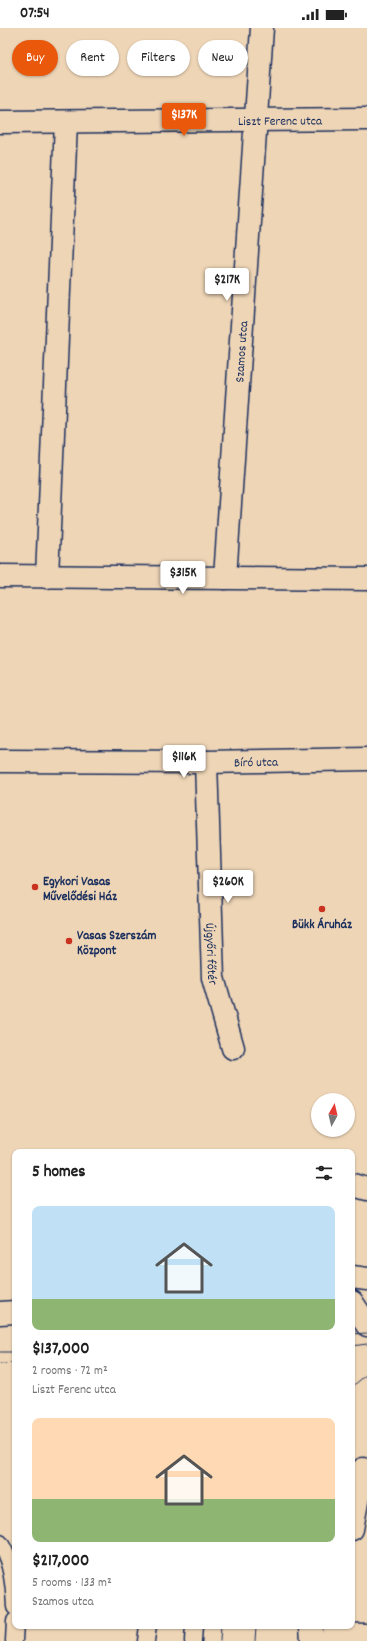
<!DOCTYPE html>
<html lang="en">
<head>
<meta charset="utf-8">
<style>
  body { margin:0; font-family:Dekko,sans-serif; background:#f6f6f6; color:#222; height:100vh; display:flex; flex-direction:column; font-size:15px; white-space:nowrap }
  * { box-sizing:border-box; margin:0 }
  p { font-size:13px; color:#767676 }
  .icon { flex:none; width:22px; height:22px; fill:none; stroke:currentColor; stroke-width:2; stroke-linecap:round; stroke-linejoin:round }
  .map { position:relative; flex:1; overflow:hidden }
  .drawer { position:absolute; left:12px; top:1121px; width:343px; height:480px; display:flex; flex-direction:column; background:#fff; border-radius:8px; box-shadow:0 1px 3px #0004 }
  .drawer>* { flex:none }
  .hud { position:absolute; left:12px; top:12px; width:343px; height:36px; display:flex; gap:8px }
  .needle { width:26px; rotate:8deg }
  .controls { position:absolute; left:311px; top:1065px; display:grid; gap:8px }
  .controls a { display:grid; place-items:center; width:44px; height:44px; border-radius:50%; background:#fff; box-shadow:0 1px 3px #0004; font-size:20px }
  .price { position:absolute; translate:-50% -34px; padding:0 9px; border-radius:4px; background:#fff; color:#222; font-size:13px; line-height:26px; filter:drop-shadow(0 1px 2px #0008) }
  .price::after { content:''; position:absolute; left:50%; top:24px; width:12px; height:9px; margin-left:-6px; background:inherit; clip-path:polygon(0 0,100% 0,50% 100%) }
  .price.active { background:#ea580c; color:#fff }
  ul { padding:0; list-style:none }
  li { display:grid; align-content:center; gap:8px; height:212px; padding:0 20px }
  li span { display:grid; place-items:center; height:124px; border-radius:8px; color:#555 }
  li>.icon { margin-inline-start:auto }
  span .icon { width:72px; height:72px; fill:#fffc; stroke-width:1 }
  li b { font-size:17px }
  h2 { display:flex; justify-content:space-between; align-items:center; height:48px; padding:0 20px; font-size:17px }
  .pill { padding:0 14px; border-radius:18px; background:#fff; box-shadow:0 1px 3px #0004; font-size:14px; line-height:36px }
  .pill.active { background:#ea580c; color:#fff }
  .status { display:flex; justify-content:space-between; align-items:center; height:28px; padding:0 20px; background:#fff; direction:ltr }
  .status svg { height:11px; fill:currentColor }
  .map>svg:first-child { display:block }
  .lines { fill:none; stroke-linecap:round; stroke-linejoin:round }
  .lane-casing { stroke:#1b2f5e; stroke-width:19 }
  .street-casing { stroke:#1b2f5e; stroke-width:25 }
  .secondary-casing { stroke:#1b2f5e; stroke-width:25 }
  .lane { stroke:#eed5b6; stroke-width:16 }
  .street { stroke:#eed5b6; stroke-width:22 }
  .secondary { stroke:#eed5b6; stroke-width:22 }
  .tram { stroke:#1b2f5e; stroke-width:1 }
  .poi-dot { fill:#c8321e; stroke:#eed5b6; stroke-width:1.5 }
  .labels { text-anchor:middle; stroke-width:4; stroke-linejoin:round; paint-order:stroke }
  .street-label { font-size:13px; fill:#1b2f5e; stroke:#eed5b6 }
  .poi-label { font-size:13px; font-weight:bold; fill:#1b2f5e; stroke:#eed5b6; text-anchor:start }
</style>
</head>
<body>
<div class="status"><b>07:54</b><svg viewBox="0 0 49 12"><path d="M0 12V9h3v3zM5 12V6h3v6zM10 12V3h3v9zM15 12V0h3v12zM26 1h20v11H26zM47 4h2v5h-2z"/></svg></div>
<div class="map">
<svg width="367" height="1613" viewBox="0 0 367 1613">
  <rect width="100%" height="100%" fill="#eed5b6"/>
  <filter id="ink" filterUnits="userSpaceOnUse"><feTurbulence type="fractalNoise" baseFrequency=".025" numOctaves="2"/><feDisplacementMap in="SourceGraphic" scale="8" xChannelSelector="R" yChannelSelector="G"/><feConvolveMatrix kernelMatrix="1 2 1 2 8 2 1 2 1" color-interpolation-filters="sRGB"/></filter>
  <g filter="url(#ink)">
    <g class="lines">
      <g class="lane-casing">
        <g id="lane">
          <path d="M0 1515C12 1534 14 1557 15 1579"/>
          <path d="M14 1613 15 1593"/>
          <path d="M146 1613 148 1598"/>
          <path d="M193 1613 194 1598"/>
        </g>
      </g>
      <g class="street-casing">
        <g id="street">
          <path id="s1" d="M0 94 367 91"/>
          <path d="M0 548 367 551"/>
          <path d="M47 549 66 94"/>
          <path id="s2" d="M225 550 262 0"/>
          <path id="s3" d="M0 733 206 734 367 731"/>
          <path id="s4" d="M206 734 213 950 233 1020"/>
          <path d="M353 1157 367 1161"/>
          <path d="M333 1606 367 1607"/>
        </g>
      </g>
      <g class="secondary-casing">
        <g id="secondary">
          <path d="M352 1249 367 1251"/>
          <path d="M352 1274 367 1297"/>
          <path d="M0 1285 15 1284"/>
          <path d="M352 1501 363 1441"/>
          <path d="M311 1598 312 1613"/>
          <path d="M332 1613 335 1598"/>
        </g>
      </g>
      <use href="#lane" class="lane"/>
      <use href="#street" class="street"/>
      <use href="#secondary" class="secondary"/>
      <g class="tram">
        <path d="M352 1306 367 1305"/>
        <path d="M352 1318 367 1316"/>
        <path d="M0 1324H15"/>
        <path d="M0 1336 15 1335"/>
        <path d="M352 1359 367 1346"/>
        <path d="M220 1613 221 1598"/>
        <path d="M255 1613 256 1598"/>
      </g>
    </g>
  </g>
  <g class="poi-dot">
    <circle cx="35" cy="859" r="4"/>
    <circle cx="322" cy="881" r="4"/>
    <circle cx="69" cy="913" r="4"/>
  </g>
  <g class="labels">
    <g class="street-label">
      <text dy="5" stroke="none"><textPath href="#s1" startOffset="280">Liszt Ferenc utca</textPath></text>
      <text dy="5" stroke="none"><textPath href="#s2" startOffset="227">Szamos utca</textPath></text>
      <text dy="5" stroke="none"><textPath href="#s3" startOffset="256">Bíró utca</textPath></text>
      <text dy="5" stroke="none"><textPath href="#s4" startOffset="192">Újgyőri főtér</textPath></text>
    </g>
    <g class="poi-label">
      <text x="43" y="857">Egykori Vasas<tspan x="43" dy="15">Művelődési Ház</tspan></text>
      <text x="322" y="900" text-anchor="middle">Bükk Áruház</text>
      <text x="77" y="911">Vasas Szerszám<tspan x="77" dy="15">Központ</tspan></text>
    </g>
  </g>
</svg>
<div class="controls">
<a><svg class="needle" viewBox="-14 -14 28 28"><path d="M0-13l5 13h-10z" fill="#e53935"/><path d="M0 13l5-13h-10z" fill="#767676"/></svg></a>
</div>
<b class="price active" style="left:184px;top:109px">$137K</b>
<b class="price" style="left:227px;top:274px">$217K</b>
<b class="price" style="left:183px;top:567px">$315K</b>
<b class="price" style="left:184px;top:751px">$116K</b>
<b class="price" style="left:228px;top:876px">$260K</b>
<div class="hud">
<a class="pill active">Buy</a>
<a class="pill">Rent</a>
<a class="pill">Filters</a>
<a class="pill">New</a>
</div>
<section class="drawer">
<h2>5 homes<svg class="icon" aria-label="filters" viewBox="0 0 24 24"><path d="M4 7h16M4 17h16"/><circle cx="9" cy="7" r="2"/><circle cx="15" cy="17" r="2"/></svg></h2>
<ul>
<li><span style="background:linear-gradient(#bfe0f5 75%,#8fb573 0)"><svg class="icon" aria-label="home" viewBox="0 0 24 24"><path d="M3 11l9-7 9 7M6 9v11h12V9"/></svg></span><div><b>$137,000</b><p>2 rooms · 72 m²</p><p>Liszt Ferenc utca</p></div></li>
<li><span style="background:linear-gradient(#ffd9b3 65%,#8fb573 0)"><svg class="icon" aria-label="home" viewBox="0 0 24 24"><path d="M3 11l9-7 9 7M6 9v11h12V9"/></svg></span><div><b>$217,000</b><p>5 rooms · 133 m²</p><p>Szamos utca</p></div></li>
</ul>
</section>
</div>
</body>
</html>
